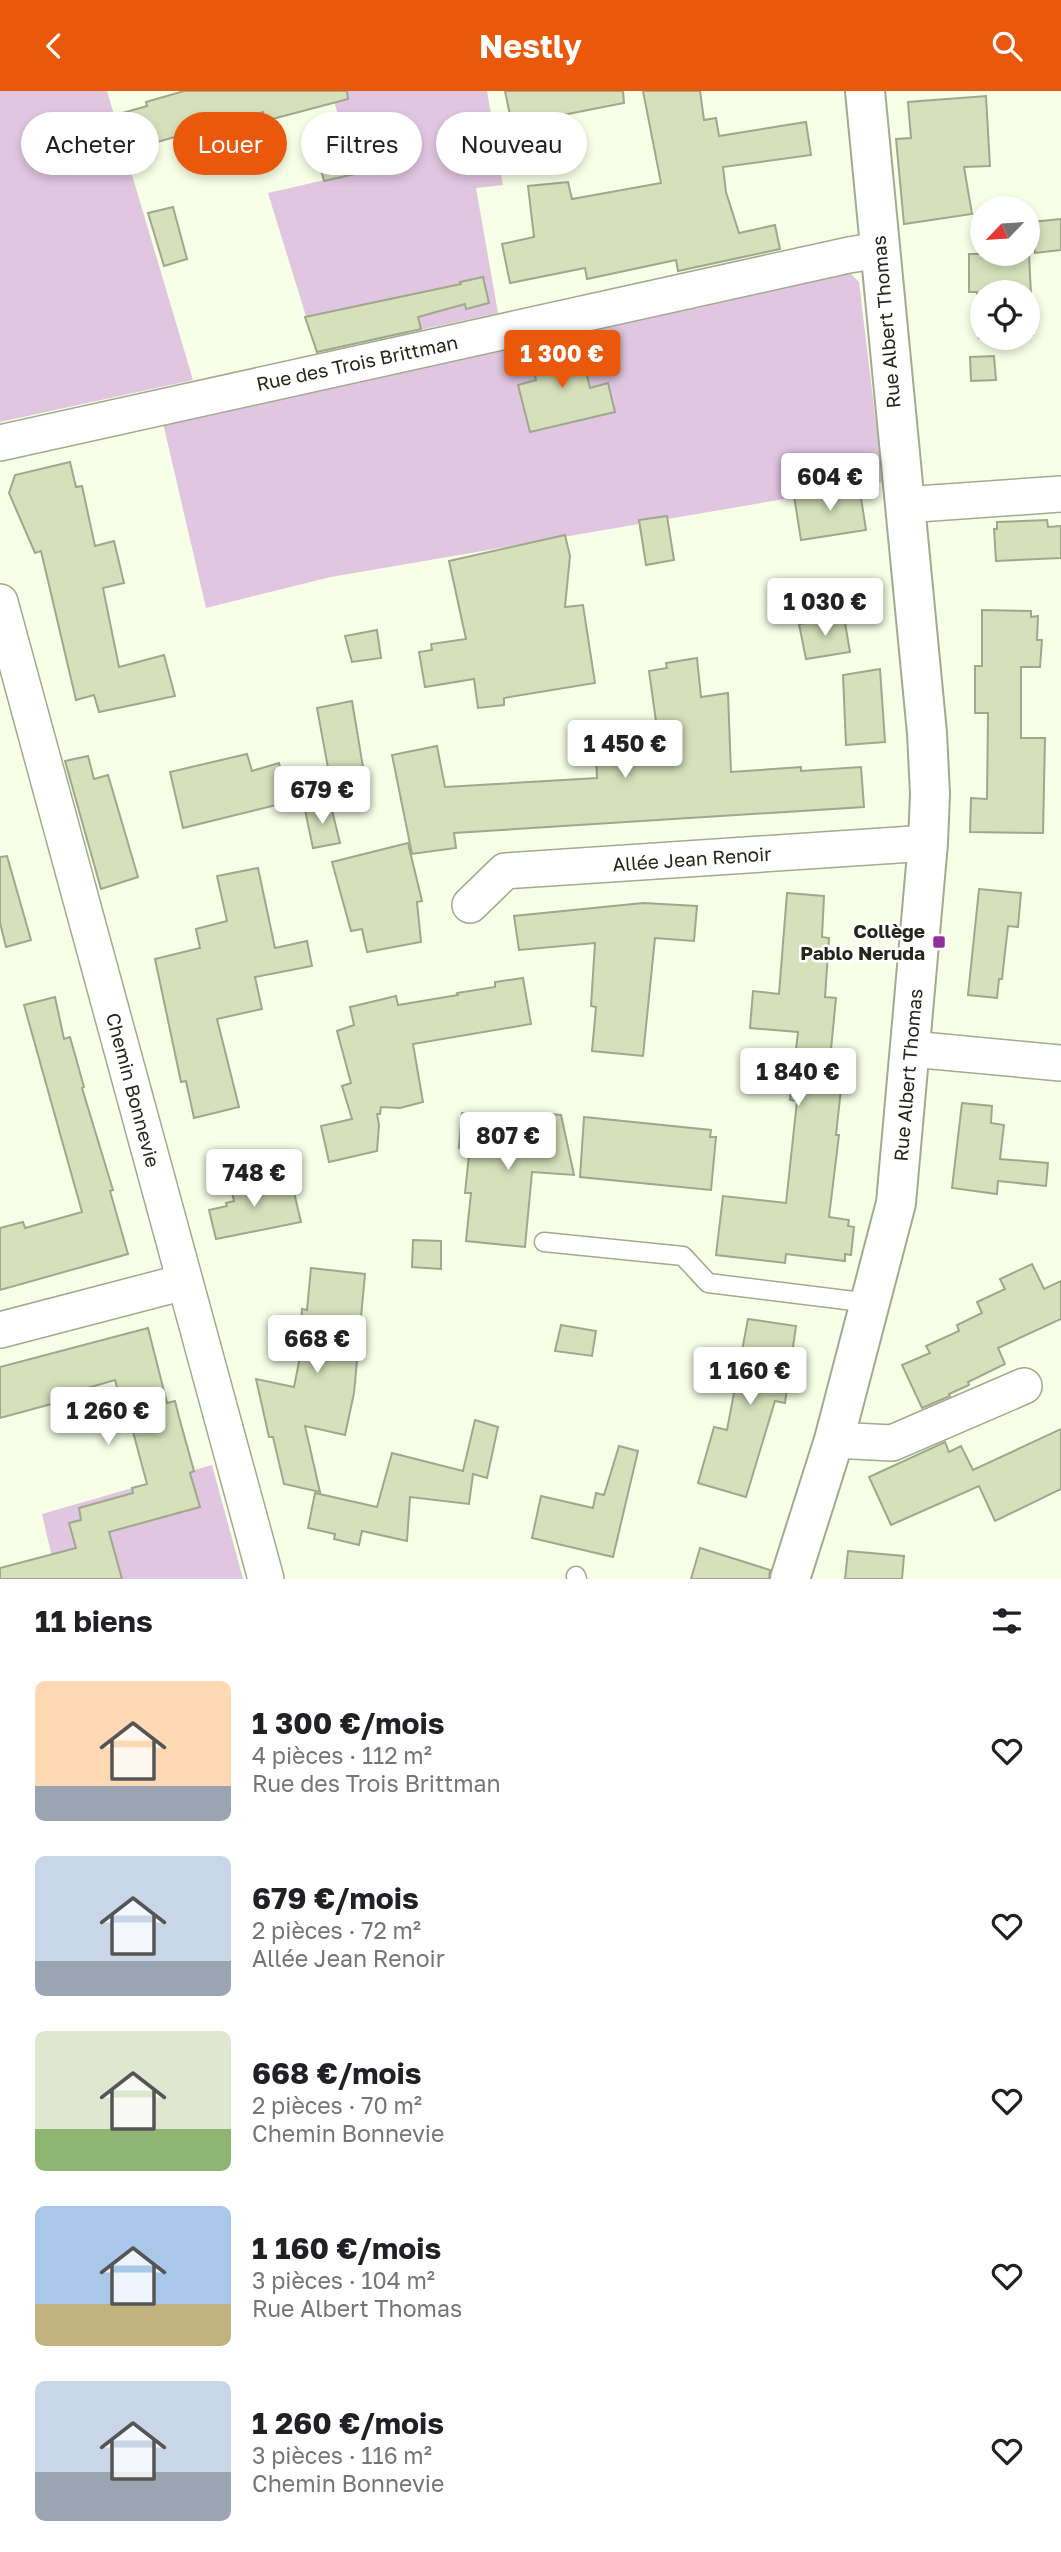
<!DOCTYPE html>
<html lang="fr">
<head>
<meta charset="utf-8">
<style>
  body { margin:0; font-family:"Golos Text",sans-serif; background:#f6f6f6; color:#202124; height:100vh; display:flex; flex-direction:column; font-size:26px; white-space:nowrap }
  * { box-sizing:border-box; margin:0 }
  p { font-size:23px; color:#757577 }
  .icon { flex:none; width:38px; height:38px; fill:none; stroke:currentColor; stroke-width:2; stroke-linecap:round; stroke-linejoin:round }
  .map { position:relative; height:1488px; overflow:hidden }
  .sheet { display:flex; flex-direction:column; background:#fff; flex:1 }
  .sheet>* { flex:none }
  .top-card { position:absolute; left:21px; top:21px; width:700px; height:63px; display:flex; gap:14px }
  .needle { width:46px; rotate:245deg }
  .buttons { position:absolute; left:970px; top:105px; display:grid; gap:14px }
  .buttons a { display:grid; place-items:center; width:70px; height:70px; border-radius:50%; background:#fff; box-shadow:0 4px 10px #0003; font-size:35px }
  .price { position:absolute; translate:-50% -60px; padding:0 16px; border-radius:7px; background:#fff; color:#222; font-size:23px; line-height:46px; filter:drop-shadow(0 2px 4px #0008) }
  .price::after { content:''; position:absolute; left:50%; top:42px; width:21px; height:16px; margin-left:-10px; background:inherit; clip-path:polygon(0 0,100% 0,50% 100%) }
  .price.active { background:#ea580c; color:#fff }
  ul { padding:0; list-style:none }
  li { display:flex; align-items:center; gap:21px; height:175px; padding:0 35px }
  li span { display:grid; place-items:center; flex:none; width:196px; height:140px; border-radius:10px; color:#555 }
  li>.icon { margin-inline-start:auto }
  span .icon { width:84px; height:84px; fill:#fffc; stroke-width:1 }
  li b { font-size:30px }
  h2 { display:flex; justify-content:space-between; align-items:center; height:84px; padding:0 35px; font-size:30px }
  .chip { padding:0 24px; border-radius:32px; background:#fff; box-shadow:0 4px 10px #0003; font-size:24px; line-height:63px }
  .chip.active { background:#ea580c; color:#fff }
  header { display:flex; justify-content:space-between; align-items:center; height:91px; padding:0 35px; background:#ea580c; color:#fff; font-size:32px; font-weight:700 }
  .map>svg:first-child { display:block }
  .green { fill:#e0c6e0 }
  .building { fill:#d6e0ba; stroke:#a0a78d; stroke-width:2 }
  .lines { fill:none; stroke-linecap:round; stroke-linejoin:round }
  .service-casing { stroke:#a3aa8f; stroke-width:21 }
  .minor-casing { stroke:#a3aa8f; stroke-width:38 }
  .tertiary-casing { stroke:#a3aa8f; stroke-width:42 }
  .service { stroke:#fff; stroke-width:18 }
  .minor { stroke:#fff; stroke-width:35 }
  .tertiary { stroke:#fff; stroke-width:38 }
  .poi-dot { fill:#923097; stroke:#fff; stroke-width:2.5 }
  .labels { text-anchor:middle; stroke-width:5; stroke-linejoin:round; paint-order:stroke }
  .street-label { font-size:19px; fill:#23261b; stroke:#fff }
  .poi-label { font-size:19px; font-weight:bold; fill:#23261b; stroke:#fff; text-anchor:end }
</style>
</head>
<body>
<header><svg class="icon" aria-label="back" viewBox="0 0 24 24"><path d="M15 5l-7 7 7 7"/></svg>Nestly<svg class="icon" aria-label="search" viewBox="0 0 24 24"><circle cx="10" cy="10" r="6"/><path d="M15 15l6 6"/></svg></header>
<div class="map">
<svg width="1061" height="1488" viewBox="0 0 1061 1488">
  <rect width="100%" height="100%" fill="#f8ffe7"/>
  <g class="green">
    <path d="M0 0H107L193 289 0 331Z"/>
    <path d="M331 0H487L503 94 476 97 498 222 317 261 268 102 355 82Z"/>
    <path d="M850 182 859 191 883 391 331 486 206 517 163 332Z"/>
    <path d="M212 1374 243 1488H57L42 1423Z"/>
  </g>
  <g class="building">
    <path d="M184 0H347L348 8 265 30 263 21 129 59 119 23 147 15 146 11Z"/>
    <path d="M505 0H623L624 12 512 34Z"/>
    <path d="M643 0H700L704 29 716 27 719 45 806 31 811 64 723 76 726 101 739 142 775 134 780 158 678 180 676 169 587 188 585 177 510 192 502 153 534 146 528 95 568 91 572 108 661 92Z"/>
    <path d="M986 5 990 75 964 76 972 123 904 133 896 48 911 47 908 11Z"/>
    <path d="M346 51 355 83 324 90 316 59Z"/>
    <path d="M173 116 187 168 164 175 148 122Z"/>
    <path d="M1061 128V159L1035 162 1032 131Z"/>
    <path d="M969 163H1029L1033 244H1027V201H982V247H989H979L977 201H969Z"/>
    <path d="M483 186 489 212 466 218 465 213 418 226 421 238 317 261 305 226 461 193 460 191Z"/>
    <path d="M579 251 590 297 608 292 615 321 530 341 518 294 536 289 530 264Z"/>
    <path d="M994 265 996 289 971 290 970 266Z"/>
    <path d="M70 371 76 396 82 395 95 455 114 450 124 492 103 497 119 576 164 564 175 605 99 621 94 604 76 609 41 460 35 462 9 402 15 384Z"/>
    <path d="M859 394 866 439 801 449 794 405Z"/>
    <path d="M667 425 674 469 646 474 639 429Z"/>
    <path d="M1047 429 1048 436 1061 435V467L996 470 994 438H997V431Z"/>
    <path d="M565 444 570 465 565 516 583 514 595 592 504 607V614L478 617 474 588 425 596 419 561 432 559 431 553 466 548 449 470Z"/>
    <path d="M982 519 1031 520V526L1038 525 1037 549H1042L1040 576H1021V647H1045L1043 742 970 741 971 707 987 708 988 622H975V575H982Z"/>
    <path d="M844 526 850 561 806 568 799 533Z"/>
    <path d="M377 539 381 567 352 571 345 545Z"/>
    <path d="M697 567 701 606 728 602 731 681 801 676V680L861 676 864 716 454 742 456 757 412 763 392 664 437 655 445 696 597 687 596 663 660 659 649 580 667 577 666 572Z"/>
    <path d="M880 578 885 651 846 654 843 584Z"/>
    <path d="M352 610 363 676 329 682 317 617Z"/>
    <path d="M247 663 252 680 279 672 288 711 183 737 170 681Z"/>
    <path d="M88 665 94 688 108 684 138 786 101 798 65 670Z"/>
    <path d="M330 711 340 752 313 757 305 719Z"/>
    <path d="M408 752 422 810 417 811 421 851 367 861 362 838 351 840 332 771Z"/>
    <path d="M7 765 31 849 6 856 0 832V766Z"/>
    <path d="M258 777 275 857 307 850 312 875 255 886 262 918 217 928 239 1016 194 1027 186 990 181 991 155 868 200 857 196 838 227 830 217 785Z"/>
    <path d="M979 798 1021 802 1018 836 1008 835 1002 888H999L997 907 968 904Z"/>
    <path d="M787 802 824 805 822 846 829 847 825 906 836 907 829 979 841 981 839 998H841L836 1044H839L829 1126 849 1129 848 1135 854 1136 851 1164 845 1163V1170L786 1163 785 1172 716 1164 723 1105 786 1112 797 1010 790 1009 798 941 750 937 753 900 779 903Z"/>
    <path d="M643 812 697 815 694 850 655 847 643 965 592 960 596 916 591 915 595 852 519 859 514 825Z"/>
    <path d="M523 887 531 933 413 953 423 1011 400 1017 381 1016 380 1023H377L379 1034 377 1060 329 1071 321 1035 352 1028 342 995 351 992 337 940 354 934 350 916 396 905 398 914 458 904 457 902 495 896V891Z"/>
    <path d="M55 906 64 948 70 946 84 996 82 997 113 1099 110 1100 128 1163 0 1199V1137L23 1131 25 1137 82 1121 24 914Z"/>
    <path d="M962 1012 992 1015 991 1032 1004 1034 1000 1068 1048 1072 1046 1095 998 1090 997 1103 952 1097Z"/>
    <path d="M462 1022 533 1030V1028H540V1022L561 1024 574 1084 532 1081 525 1156 466 1150 471 1102H465L469 1064H464V1058L459 1057Z"/>
    <path d="M584 1026 711 1039 710 1046H716L711 1099 580 1086Z"/>
    <path d="M259 1082 264 1103 293 1097 301 1131 216 1148 209 1119 227 1115 226 1112 234 1110 229 1089Z"/>
    <path d="M413 1149 441 1150V1178L412 1176Z"/>
    <path d="M1032 1173 1044 1198 1061 1190V1228L998 1257 1005 1273 968 1291 969 1294 949 1303 950 1305 922 1317 902 1274 930 1262 926 1255 959 1240 957 1234 982 1222 977 1211 1005 1198 1000 1188Z"/>
    <path d="M311 1177 365 1183 354 1302 345 1344 305 1335 320 1401 284 1393 273 1346H269L256 1288 294 1296 299 1271 302 1218 307 1219Z"/>
    <path d="M748 1228 796 1235 785 1312 775 1310 746 1406 698 1392 714 1336 727 1339Z"/>
    <path d="M561 1234 596 1240 592 1265 555 1260Z"/>
    <path d="M148 1237 167 1312 175 1310 179 1326 194 1380 190 1382 200 1416 109 1441 122 1488H0V1477L76 1457 69 1432 81 1429 79 1417 133 1402 132 1397 147 1393 124 1307 120 1308 115 1289 53 1307 55 1312 0 1327V1276Z"/>
    <path d="M475 1329 498 1336 487 1387 473 1383 469 1413 410 1406 407 1450 362 1440 359 1454 334 1448 335 1443 308 1437 315 1402 377 1416 392 1362 463 1380Z"/>
    <path d="M1061 1338V1398L995 1430 979 1395 891 1434 869 1386 945 1351 949 1361 961 1355 973 1379Z"/>
    <path d="M619 1355 638 1360 613 1466 532 1447 541 1405 593 1417 596 1402 604 1404Z"/>
    <path d="M700 1457 770 1479 769 1488H691Z"/>
    <path d="M848 1460 904 1465 902 1488H845Z"/>
  </g>
  <g class="lines">
    <g class="service-casing">
      <g id="service">
        <path d="M544 1151 683 1165 708 1192 870 1212"/>
        <path d="M576 1485 577 1488"/>
      </g>
    </g>
    <g class="minor-casing">
      <g id="minor">
        <path d="M0 352 849 164 879 159"/>
        <path d="M904 414 1061 403"/>
        <path d="M0 511 266 1488"/>
        <path d="M470 814 505 780 928 752"/>
        <path d="M911 958 1061 972"/>
        <path d="M0 1239 184 1191"/>
        <path d="M834 1349 892 1352 1024 1295"/>
      </g>
    </g>
    <g class="tertiary-casing">
      <path id="tertiary" d="M790 1488 834 1349 896 1112 928 752 930 703 927 642 865 0"/>
    </g>
    <use href="#service" class="service"/>
    <use href="#minor" class="minor"/>
    <use href="#tertiary" class="tertiary"/>
  </g>
  <rect class="poi-dot" x="932" y="844" width="14" height="14" rx="3.5"/>
  <g class="labels">
    <g class="street-label">
      <text transform="translate(886 231) rotate(-95)" y="7">Rue Albert Thomas</text>
      <text transform="translate(357 272) rotate(-12)" y="7">Rue des Trois Brittman</text>
      <text transform="translate(692 768) rotate(-4)" y="7">Allée Jean Renoir</text>
      <text transform="translate(908 984) rotate(-85)" y="7">Rue Albert Thomas</text>
      <text transform="translate(133 999) rotate(75)" y="7">Chemin Bonnevie</text>
    </g>
    <g class="poi-label">
      <text x="925" y="847">Collège<tspan x="925" dy="22">Pablo Neruda</tspan></text>
    </g>
  </g>
</svg>
<div class="buttons">
<a><svg class="needle" viewBox="-14 -14 28 28"><path d="M0-13l5 13h-10z" fill="#e53935"/><path d="M0 13l5-13h-10z" fill="#757577"/></svg></a>
<a><svg class="icon" aria-label="locate" viewBox="0 0 24 24"><circle cx="12" cy="12" r="6"/><path d="M12 2v4M12 18v4M2 12h4M18 12h4"/></svg></a>
</div>
<b class="price active" style="left:562px;top:299px">1 300 €</b>
<b class="price" style="left:830px;top:422px">604 €</b>
<b class="price" style="left:825px;top:547px">1 030 €</b>
<b class="price" style="left:625px;top:689px">1 450 €</b>
<b class="price" style="left:322px;top:735px">679 €</b>
<b class="price" style="left:798px;top:1017px">1 840 €</b>
<b class="price" style="left:508px;top:1081px">807 €</b>
<b class="price" style="left:254px;top:1118px">748 €</b>
<b class="price" style="left:317px;top:1284px">668 €</b>
<b class="price" style="left:750px;top:1316px">1 160 €</b>
<b class="price" style="left:108px;top:1356px">1 260 €</b>
<div class="top-card">
<a class="chip">Acheter</a>
<a class="chip active">Louer</a>
<a class="chip">Filtres</a>
<a class="chip">Nouveau</a>
</div>
</div>
<section class="sheet">
<h2>11 biens<svg class="icon" aria-label="filters" viewBox="0 0 24 24"><path d="M4 7h16M4 17h16"/><circle cx="9" cy="7" r="2"/><circle cx="15" cy="17" r="2"/></svg></h2>
<ul>
<li><span style="background:linear-gradient(#ffd9b3 75%,#9aa5b1 0)"><svg class="icon" aria-label="home" viewBox="0 0 24 24"><path d="M3 11l9-7 9 7M6 9v11h12V9"/></svg></span><div><b>1 300 €/mois</b><p>4 pièces · 112 m²</p><p>Rue des Trois Brittman</p></div><svg class="icon" aria-label="heart" viewBox="0 0 24 24"><path d="M12 20l-8-8c-3-5 5-10 8-4 3-6 11-1 8 4z"/></svg></li>
<li><span style="background:linear-gradient(#c9d6e8 75%,#9aa5b1 0)"><svg class="icon" aria-label="home" viewBox="0 0 24 24"><path d="M3 11l9-7 9 7M6 9v11h12V9"/></svg></span><div><b>679 €/mois</b><p>2 pièces · 72 m²</p><p>Allée Jean Renoir</p></div><svg class="icon" aria-label="heart" viewBox="0 0 24 24"><path d="M12 20l-8-8c-3-5 5-10 8-4 3-6 11-1 8 4z"/></svg></li>
<li><span style="background:linear-gradient(#dfe7d0 70%,#8fb573 0)"><svg class="icon" aria-label="home" viewBox="0 0 24 24"><path d="M3 11l9-7 9 7M6 9v11h12V9"/></svg></span><div><b>668 €/mois</b><p>2 pièces · 70 m²</p><p>Chemin Bonnevie</p></div><svg class="icon" aria-label="heart" viewBox="0 0 24 24"><path d="M12 20l-8-8c-3-5 5-10 8-4 3-6 11-1 8 4z"/></svg></li>
<li><span style="background:linear-gradient(#a9c7e8 70%,#c2b280 0)"><svg class="icon" aria-label="home" viewBox="0 0 24 24"><path d="M3 11l9-7 9 7M6 9v11h12V9"/></svg></span><div><b>1 160 €/mois</b><p>3 pièces · 104 m²</p><p>Rue Albert Thomas</p></div><svg class="icon" aria-label="heart" viewBox="0 0 24 24"><path d="M12 20l-8-8c-3-5 5-10 8-4 3-6 11-1 8 4z"/></svg></li>
<li><span style="background:linear-gradient(#c9d6e8 65%,#9aa5b1 0)"><svg class="icon" aria-label="home" viewBox="0 0 24 24"><path d="M3 11l9-7 9 7M6 9v11h12V9"/></svg></span><div><b>1 260 €/mois</b><p>3 pièces · 116 m²</p><p>Chemin Bonnevie</p></div><svg class="icon" aria-label="heart" viewBox="0 0 24 24"><path d="M12 20l-8-8c-3-5 5-10 8-4 3-6 11-1 8 4z"/></svg></li>
</ul>
</section>
</body>
</html>
